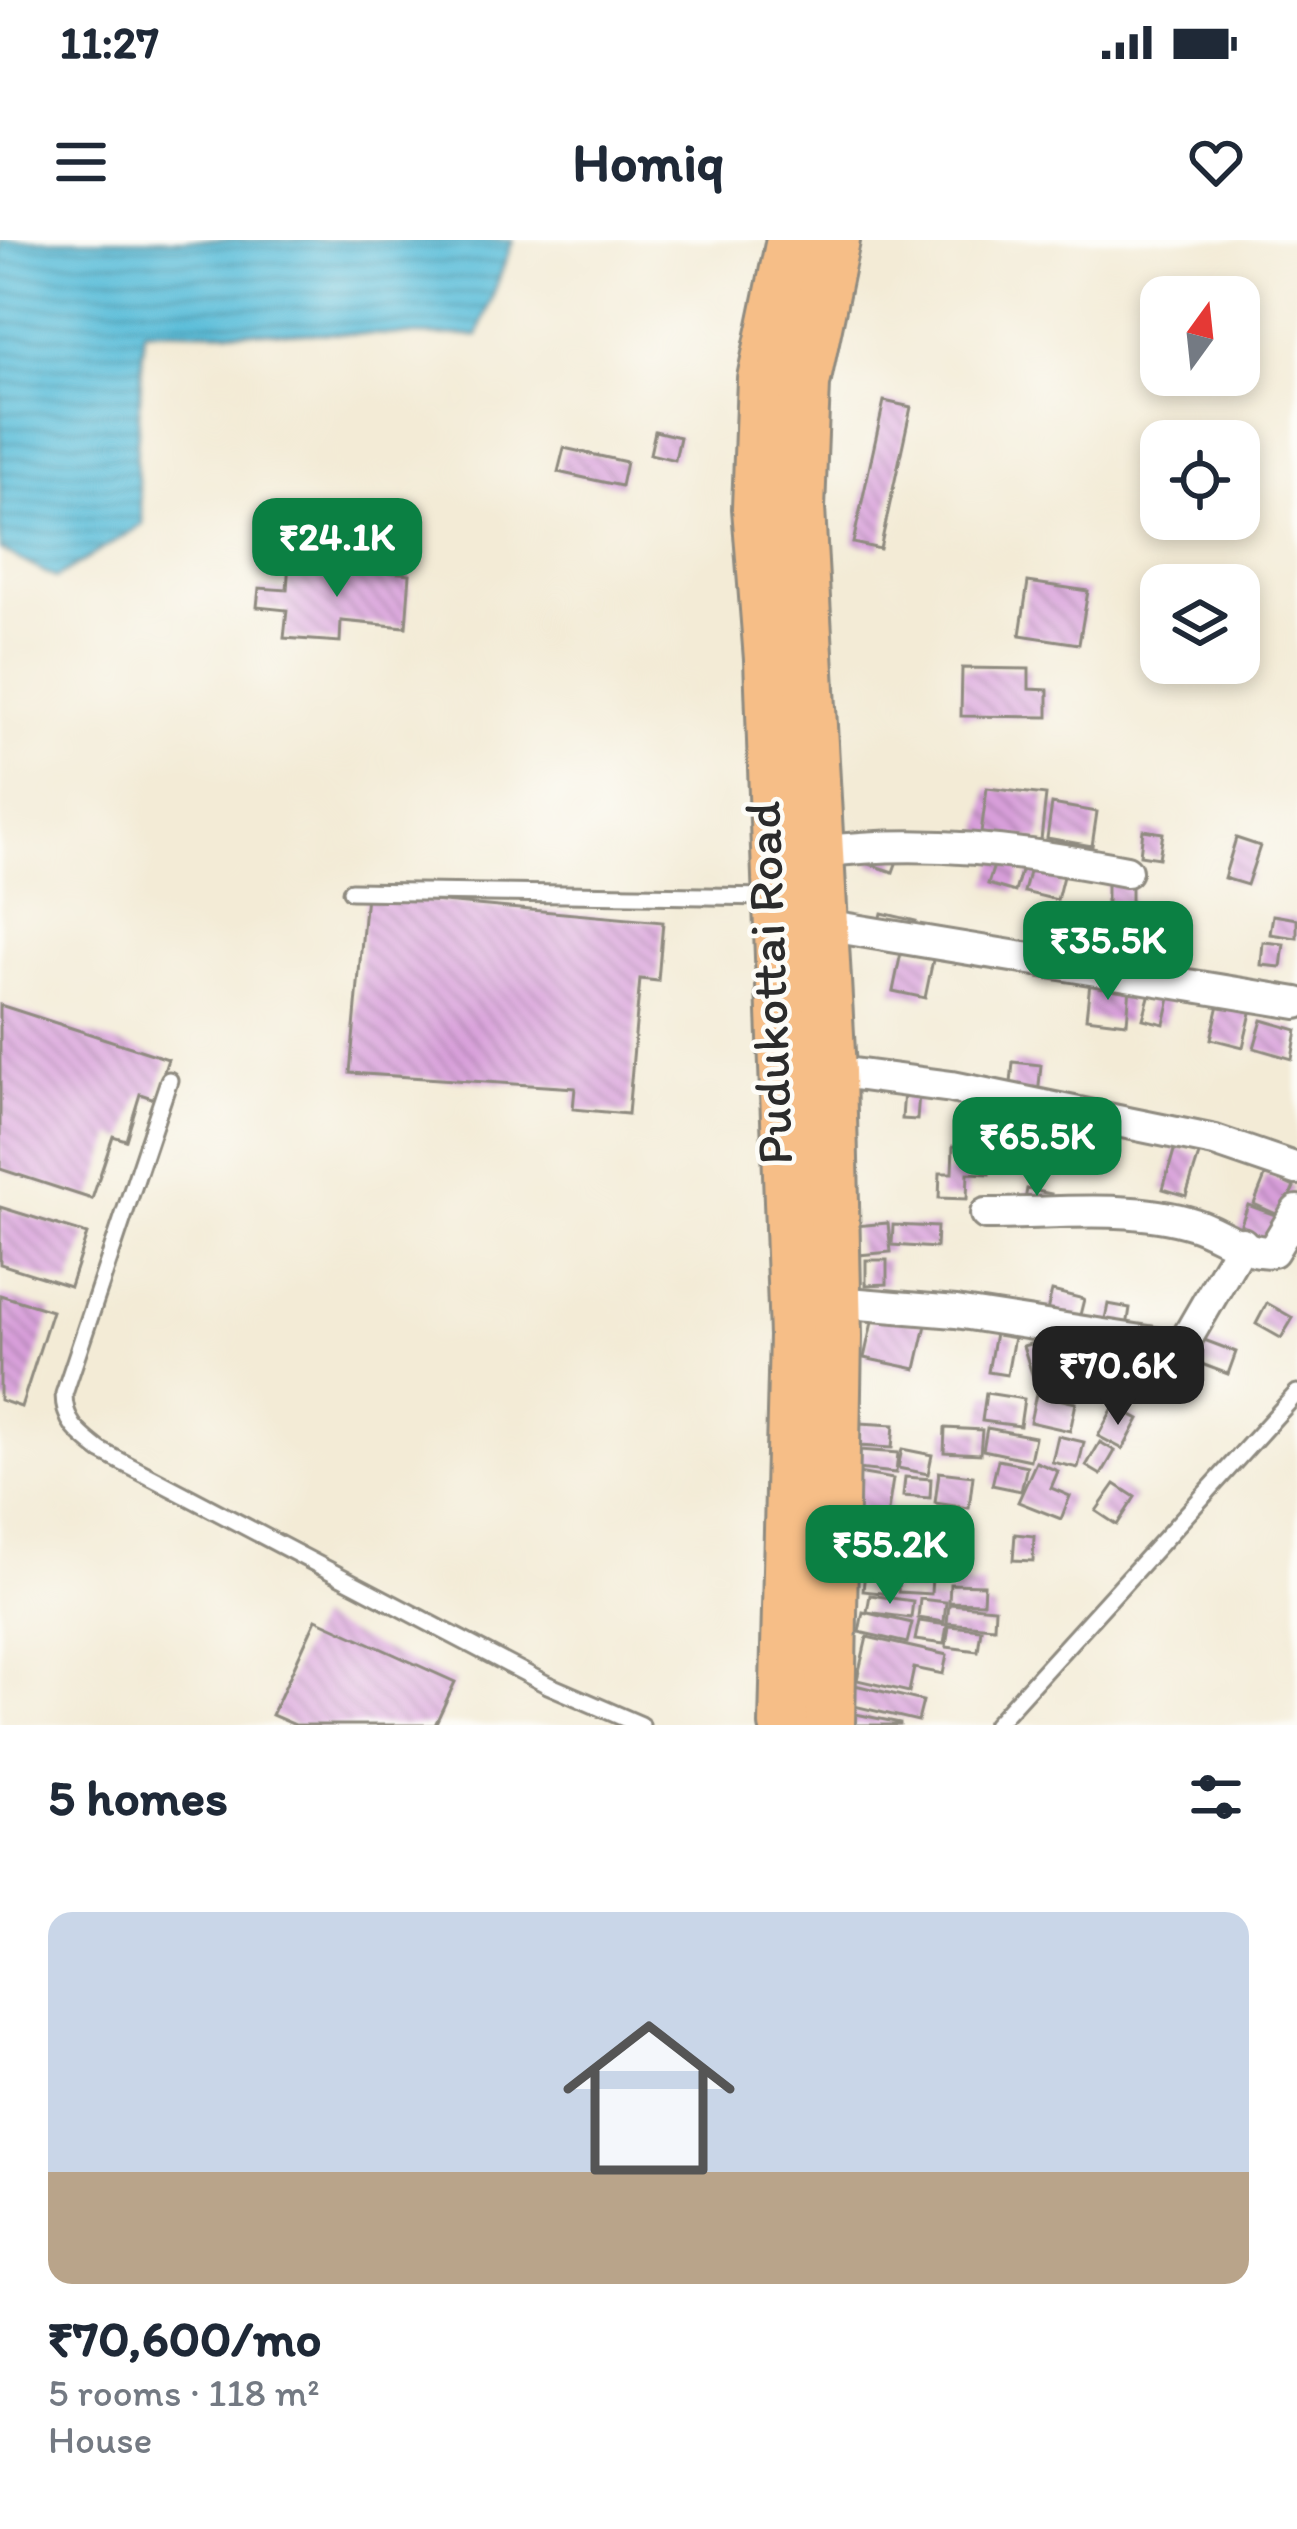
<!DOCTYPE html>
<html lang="en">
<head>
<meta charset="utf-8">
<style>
  body { margin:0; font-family:Itim,sans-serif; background:#f6f6f7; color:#1f2937; height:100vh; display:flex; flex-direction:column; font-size:45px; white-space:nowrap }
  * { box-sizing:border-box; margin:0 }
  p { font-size:39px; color:#747a83 }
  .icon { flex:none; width:66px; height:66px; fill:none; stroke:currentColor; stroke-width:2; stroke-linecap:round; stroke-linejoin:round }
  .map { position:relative; height:1485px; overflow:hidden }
  .drawer { display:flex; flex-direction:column; background:#fff; flex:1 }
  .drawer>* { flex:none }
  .needle { width:78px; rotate:15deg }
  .buttons { position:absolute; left:1140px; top:36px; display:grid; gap:24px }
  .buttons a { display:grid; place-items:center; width:120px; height:120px; border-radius:24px; background:#fff; box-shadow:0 6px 18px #0003; font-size:60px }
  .price { position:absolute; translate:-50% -102px; padding:0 27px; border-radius:24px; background:#0b8043; color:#fff; font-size:39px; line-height:78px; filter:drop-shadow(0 3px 6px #0008) }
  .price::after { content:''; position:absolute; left:50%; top:72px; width:36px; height:27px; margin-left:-18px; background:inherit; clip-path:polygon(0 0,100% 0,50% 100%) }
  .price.active { background:#222; color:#fff }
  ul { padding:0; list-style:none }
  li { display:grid; align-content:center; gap:24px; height:636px; padding:0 48px }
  li span { display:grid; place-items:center; height:372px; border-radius:24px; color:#555 }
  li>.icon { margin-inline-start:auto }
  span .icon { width:216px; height:216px; fill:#fffc; stroke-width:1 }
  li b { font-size:51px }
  h2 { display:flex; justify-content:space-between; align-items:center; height:144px; padding:0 48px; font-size:51px }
  .status { display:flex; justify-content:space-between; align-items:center; height:84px; padding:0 60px; background:#fff; direction:ltr }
  .status svg { height:33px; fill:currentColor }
  header { display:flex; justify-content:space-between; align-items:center; height:156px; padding:0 48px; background:#fff; font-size:54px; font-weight:800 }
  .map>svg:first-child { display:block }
  .water { fill:url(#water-rules); stroke:#427482; stroke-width:3 }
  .building { fill:url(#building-back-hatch) }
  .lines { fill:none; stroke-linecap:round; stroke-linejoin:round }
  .service-casing { stroke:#8f8b80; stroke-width:21 }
  .minor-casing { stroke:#8f8b80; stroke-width:36 }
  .trunk-casing { stroke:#8f8b80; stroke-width:54 }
  .service { stroke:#fff; stroke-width:15 }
  .minor { stroke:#fff; stroke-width:30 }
  .trunk { stroke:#f6be87; stroke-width:48 }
  .labels { text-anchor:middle; stroke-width:9; stroke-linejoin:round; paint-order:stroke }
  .street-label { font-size:51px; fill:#2b2b2b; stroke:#fdfcf7 }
</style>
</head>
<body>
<div class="status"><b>11:27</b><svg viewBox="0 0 49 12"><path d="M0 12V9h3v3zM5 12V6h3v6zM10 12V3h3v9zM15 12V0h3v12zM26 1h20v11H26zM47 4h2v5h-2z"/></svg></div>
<header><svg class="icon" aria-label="menu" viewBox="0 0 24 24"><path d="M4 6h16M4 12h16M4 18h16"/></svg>Homiq<svg class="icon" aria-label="heart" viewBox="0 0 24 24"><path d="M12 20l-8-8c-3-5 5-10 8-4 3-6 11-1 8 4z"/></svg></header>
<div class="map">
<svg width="1297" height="1485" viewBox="0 0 1297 1485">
  <defs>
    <pattern id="water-rules" width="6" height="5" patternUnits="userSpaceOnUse" patternTransform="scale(3)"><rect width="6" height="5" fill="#5abdd9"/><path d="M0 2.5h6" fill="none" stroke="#4b9ab0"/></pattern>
    <pattern id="building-back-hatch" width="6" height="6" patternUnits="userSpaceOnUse" patternTransform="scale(3)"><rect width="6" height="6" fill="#d89fda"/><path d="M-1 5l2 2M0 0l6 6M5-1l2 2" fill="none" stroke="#af82b1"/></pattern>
  </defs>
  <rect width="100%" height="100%" fill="#fdfcf7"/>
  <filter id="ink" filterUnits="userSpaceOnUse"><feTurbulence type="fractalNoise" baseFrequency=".00833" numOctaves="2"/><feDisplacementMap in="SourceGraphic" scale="24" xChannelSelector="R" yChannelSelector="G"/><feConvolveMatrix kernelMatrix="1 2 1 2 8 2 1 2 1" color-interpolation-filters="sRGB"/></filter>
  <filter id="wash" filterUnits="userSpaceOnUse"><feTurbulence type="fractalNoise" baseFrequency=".004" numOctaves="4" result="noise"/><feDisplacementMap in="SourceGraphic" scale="48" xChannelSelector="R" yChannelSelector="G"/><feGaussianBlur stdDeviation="2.7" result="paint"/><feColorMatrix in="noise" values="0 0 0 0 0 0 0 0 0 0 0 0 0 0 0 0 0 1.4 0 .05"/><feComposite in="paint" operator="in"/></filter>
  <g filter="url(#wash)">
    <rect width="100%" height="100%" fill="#f3ebd6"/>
    <path class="water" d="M0 0H513L478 96 144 90 136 223 143 284 56 338 0 309Z"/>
    <g id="blocks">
      <g class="building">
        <path d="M884 161 911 167 880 309 853 303Z"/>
        <path d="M655 191 680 197 675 220 650 214Z"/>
        <path d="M564 208 626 222 621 246 558 232Z"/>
        <path d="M289 322 410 334 406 387 341 381 340 402 284 398 287 370 257 367 259 348 287 350Z"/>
        <path d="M1028 342 1088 351 1079 404 1020 395Z"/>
        <path d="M962 428 1029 429V449L1048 450V477L961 476Z"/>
        <path d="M987 548 1046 555 1041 600 981 593Z"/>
        <path d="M1052 564 1097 572 1092 606 1047 598Z"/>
        <path d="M1143 590 1163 593 1159 618 1140 615Z"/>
        <path d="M1236 598 1260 606 1247 645 1224 638Z"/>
        <path d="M873 611 898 618 893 632 869 624Z"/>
        <path d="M998 613 1024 621 1015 652 988 644Z"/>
        <path d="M1030 628 1063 636 1057 660 1024 652Z"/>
        <path d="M1131 641V669H1107V642Z"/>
        <path d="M366 655 663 682 658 741 640 739 628 874 573 869 575 848 350 833Z"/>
        <path d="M882 673 916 681 912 697 878 689Z"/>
        <path d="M1273 675 1297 679V698L1270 694Z"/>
        <path d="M1089 678 1122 686 1114 722 1080 715Z"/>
        <path d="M1138 679 1173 686 1166 712 1133 705Z"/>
        <path d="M1263 702 1284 704 1281 727 1261 725Z"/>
        <path d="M902 708 934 715 925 758 893 751Z"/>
        <path d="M1090 743 1130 747 1127 783 1086 778Z"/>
        <path d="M1152 745 1172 750 1164 784 1143 779Z"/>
        <path d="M1221 756 1253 764 1243 807 1211 799Z"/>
        <path d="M0 765 168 819 155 859 140 854 126 900 113 896 92 959 0 929Z"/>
        <path d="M1262 780 1297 790 1292 819 1254 808Z"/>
        <path d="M1013 822 1041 825 1038 856 1010 854Z"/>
        <path d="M904 851 919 853 917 880 902 879Z"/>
        <path d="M996 878 1014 880 1007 925 989 922V934L968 933 967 959 939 958 940 933H952L953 906 992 907Z"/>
        <path d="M1175 907 1199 915 1186 956 1163 949Z"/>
        <path d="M1266 934 1294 947 1281 976 1254 964Z"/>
        <path d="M1027 949 1051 954 1047 970 1024 965Z"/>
        <path d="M1248 965 1278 976 1267 1010 1236 998Z"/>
        <path d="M0 967 87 994 70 1046 0 1024Z"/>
        <path d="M888 983 891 1012 858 1015 855 986Z"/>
        <path d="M893 985 937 987 936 1008 892 1005Z"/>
        <path d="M866 1020H887V1044L866 1045Z"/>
        <path d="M1052 1051 1084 1059 1078 1083 1046 1075Z"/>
        <path d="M0 1055 52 1071 21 1167 0 1160Z"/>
        <path d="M1267 1063 1293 1078 1281 1098 1256 1084Z"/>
        <path d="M1108 1064 1130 1068 1126 1093 1103 1089Z"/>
        <path d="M874 1073 926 1085 916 1129 864 1118Z"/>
        <path d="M995 1093 1014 1097 1007 1135 988 1132Z"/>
        <path d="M1191 1095 1236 1112 1228 1134 1183 1117Z"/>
        <path d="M1047 1099 1057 1130 1033 1137 1023 1106Z"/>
        <path d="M1109 1100 1116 1151 1067 1157 1061 1106Z"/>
        <path d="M1128 1111 1159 1120 1149 1152 1119 1142Z"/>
        <path d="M986 1153 1024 1159 1020 1186 982 1181Z"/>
        <path d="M1036 1154 1076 1163 1070 1191 1030 1182Z"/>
        <path d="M1114 1166 1139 1179 1123 1209 1098 1196Z"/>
        <path d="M859 1183 894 1185 892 1208 858 1206Z"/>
        <path d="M945 1188 982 1190 980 1214 944 1212Z"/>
        <path d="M987 1188 1035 1197 1030 1220 983 1210Z"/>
        <path d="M1058 1196 1084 1202 1078 1228 1052 1222Z"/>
        <path d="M1100 1202 1115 1211 1101 1235 1086 1226Z"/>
        <path d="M902 1209 932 1215 928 1234 898 1228Z"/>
        <path d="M859 1210 898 1213 896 1233 857 1229Z"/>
        <path d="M998 1220 1027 1226 1021 1251 992 1245Z"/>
        <path d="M1036 1222 1058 1231 1051 1248 1070 1256 1061 1279 1018 1262Z"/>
        <path d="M852 1232 893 1239 886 1284 911 1288 905 1331 854 1323 866 1278 846 1275Z"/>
        <path d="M939 1232 973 1236 969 1268 935 1263Z"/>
        <path d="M905 1237 931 1239 930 1258 903 1256Z"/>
        <path d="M1115 1244 1135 1257 1117 1285 1096 1271Z"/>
        <path d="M1015 1294 1034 1296 1033 1321 1013 1320Z"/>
        <path d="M921 1304 961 1305 960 1332 921 1331Z"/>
        <path d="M865 1331 893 1334 891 1354 863 1351Z"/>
        <path d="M899 1333 932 1335 931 1354 898 1352Z"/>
        <path d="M950 1344 984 1345 983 1363 949 1362Z"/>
        <path d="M870 1355 913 1361 911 1378 867 1372Z"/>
        <path d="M920 1359 946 1362 944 1382 918 1378Z"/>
        <path d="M949 1364 995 1368 994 1387 947 1383Z"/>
        <path d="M863 1372 912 1383 907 1403 859 1392Z"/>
        <path d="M316 1379 455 1442 435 1485H295L272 1475Z"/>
        <path d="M919 1381 947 1385 944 1404 915 1400Z"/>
        <path d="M949 1386 981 1389 978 1411 946 1407Z"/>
        <path d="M867 1397 947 1415 943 1434 914 1428 909 1452 857 1440Z"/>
        <path d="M842 1442 923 1461 918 1481 837 1462Z"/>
        <path d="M851 1473 900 1483V1485H848Z"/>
      </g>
    </g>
  </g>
  <g filter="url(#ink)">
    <use href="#blocks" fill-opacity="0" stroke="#8f8b80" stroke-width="3"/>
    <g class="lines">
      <g class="service-casing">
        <g id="service">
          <path d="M351 651 774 657"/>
          <path d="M169 840 64 1154C64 1183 79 1194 101 1211L548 1445 641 1485"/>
          <path d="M995 1485 1297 1153"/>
        </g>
      </g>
      <g class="minor-casing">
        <g id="minor">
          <path d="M820 612C926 598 1021 611 1126 631"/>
          <path d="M824 685 1297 763"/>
          <path d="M831 831 952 847 1215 901 1297 929"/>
          <path d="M986 974C1052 974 1130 964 1194 984 1218 991 1249 1016 1273 1011L1297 971"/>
          <path d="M836 1062 956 1072 1174 1106 1187 1098 1242 1003"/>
        </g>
      </g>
      <g class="trunk-casing">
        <g id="trunk">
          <path d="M784 1485 794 1096 769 419 757 268 762 139 791 0"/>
          <path d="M830 1485 837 1096 831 831 800 268 805 144 835 0"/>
        </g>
      </g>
      <use href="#service" class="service"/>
      <use href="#minor" class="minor"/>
      <use href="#trunk" class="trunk"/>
    </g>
  </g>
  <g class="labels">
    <g class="street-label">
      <text transform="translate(768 743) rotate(-92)" y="18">Pudukottai Road</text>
    </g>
  </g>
</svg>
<div class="buttons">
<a><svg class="needle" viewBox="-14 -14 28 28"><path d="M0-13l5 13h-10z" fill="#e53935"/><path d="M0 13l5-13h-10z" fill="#747a83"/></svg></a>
<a><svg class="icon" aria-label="locate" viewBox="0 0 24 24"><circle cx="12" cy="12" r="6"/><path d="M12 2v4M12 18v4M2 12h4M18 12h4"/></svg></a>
<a><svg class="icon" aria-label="layers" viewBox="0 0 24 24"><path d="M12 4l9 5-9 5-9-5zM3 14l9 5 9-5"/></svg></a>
</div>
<b class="price" style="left:337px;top:360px">₹24.1K</b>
<b class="price" style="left:1108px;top:763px">₹35.5K</b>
<b class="price" style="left:1037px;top:959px">₹65.5K</b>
<b class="price active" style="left:1118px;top:1188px">₹70.6K</b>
<b class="price" style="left:890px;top:1367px">₹55.2K</b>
</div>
<section class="drawer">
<h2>5 homes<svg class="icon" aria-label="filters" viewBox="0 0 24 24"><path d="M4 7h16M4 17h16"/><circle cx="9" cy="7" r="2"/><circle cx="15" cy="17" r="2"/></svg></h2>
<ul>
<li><span style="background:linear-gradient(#c9d6e8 70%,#b9a48a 0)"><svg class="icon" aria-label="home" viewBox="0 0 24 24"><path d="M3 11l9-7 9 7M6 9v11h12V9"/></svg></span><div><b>₹70,600/mo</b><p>5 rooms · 118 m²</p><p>House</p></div></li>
</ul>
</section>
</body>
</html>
